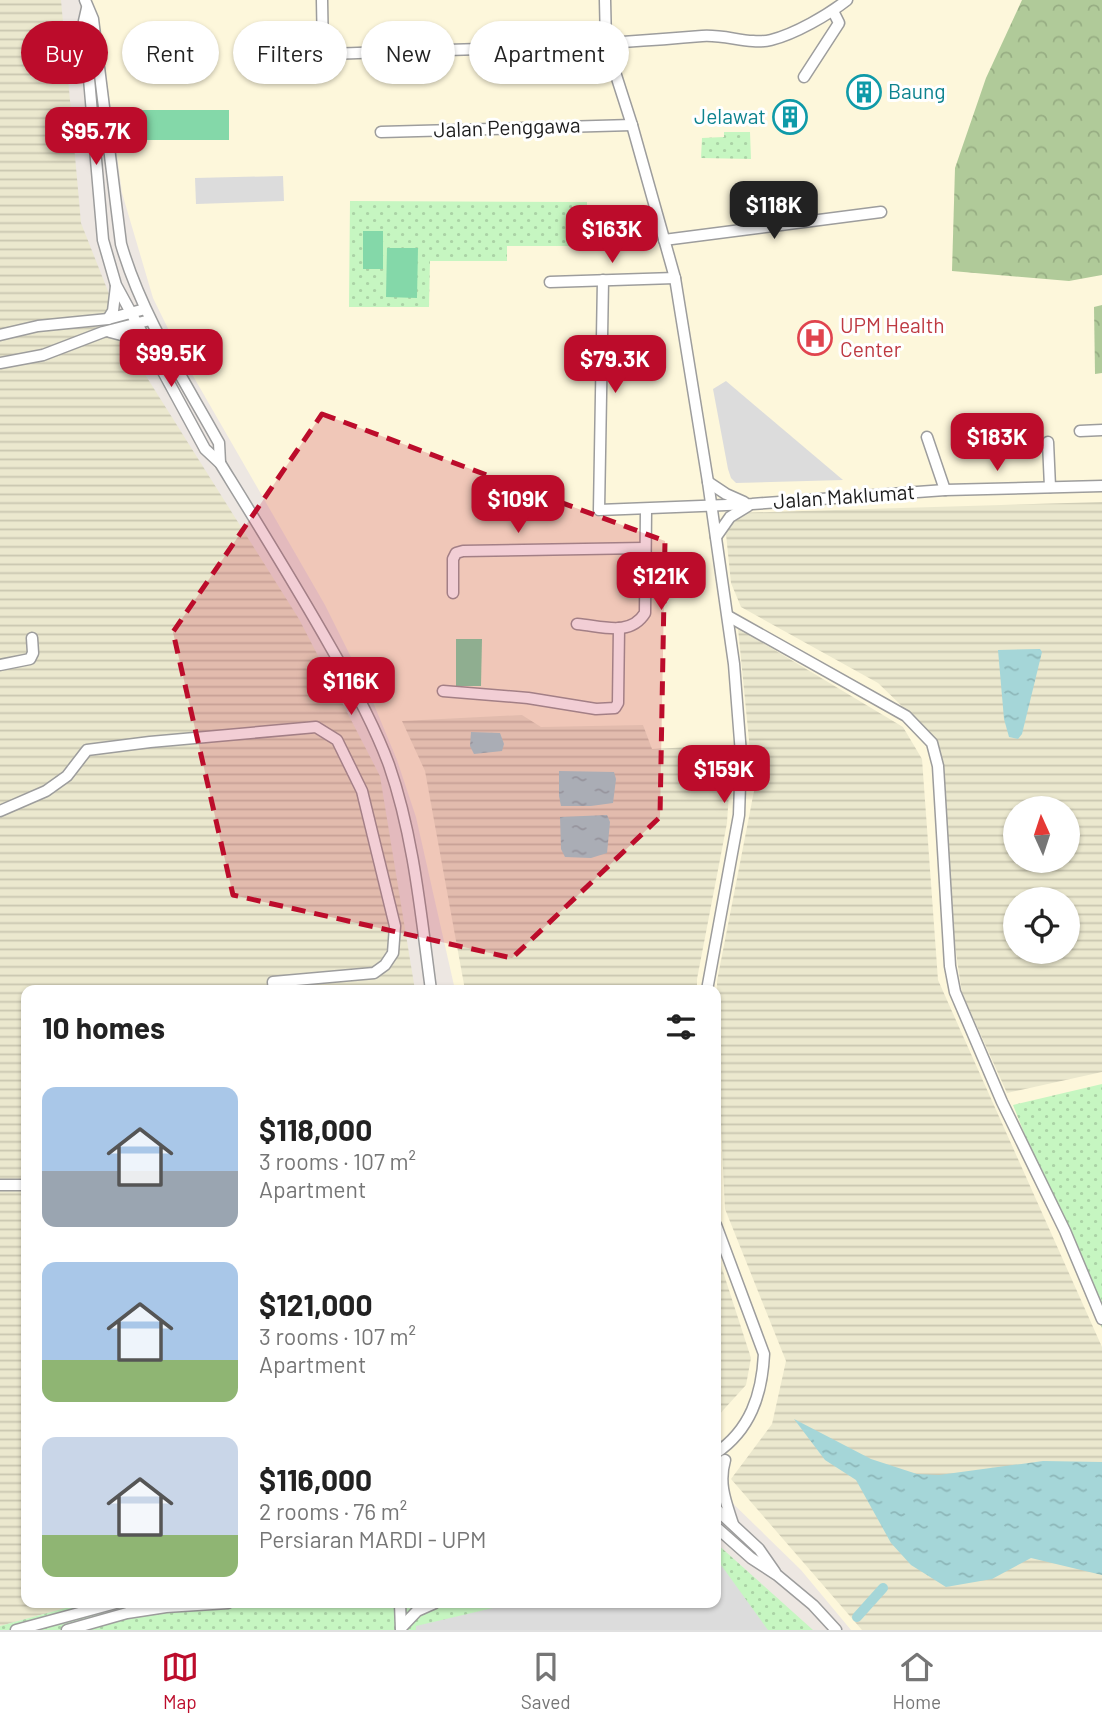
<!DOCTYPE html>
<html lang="en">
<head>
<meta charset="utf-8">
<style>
  body { margin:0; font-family:Barlow,sans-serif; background:#f6f6f6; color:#222; height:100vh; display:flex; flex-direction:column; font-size:26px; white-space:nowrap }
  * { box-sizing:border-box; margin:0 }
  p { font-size:23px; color:#767676 }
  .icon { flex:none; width:38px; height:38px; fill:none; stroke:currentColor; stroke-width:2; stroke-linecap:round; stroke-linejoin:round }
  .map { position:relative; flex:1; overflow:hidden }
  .details { position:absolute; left:21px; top:985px; width:700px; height:623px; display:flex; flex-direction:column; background:#fff; border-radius:14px; box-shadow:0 2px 5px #0004 }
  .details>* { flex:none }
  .top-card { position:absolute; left:21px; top:21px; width:700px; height:63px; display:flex; gap:14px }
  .needle { width:46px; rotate:357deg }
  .fabs { position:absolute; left:1003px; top:796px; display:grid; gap:14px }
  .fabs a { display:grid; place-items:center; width:77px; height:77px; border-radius:50%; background:#fff; box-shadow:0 2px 5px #0004; font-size:35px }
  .price { position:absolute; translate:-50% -60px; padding:0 16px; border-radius:14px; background:#bc0c2b; color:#fff; font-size:23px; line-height:46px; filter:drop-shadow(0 2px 4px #0008) }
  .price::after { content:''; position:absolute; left:50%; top:42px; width:21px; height:16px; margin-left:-10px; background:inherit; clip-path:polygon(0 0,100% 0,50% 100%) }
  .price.current { background:#222; color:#fff }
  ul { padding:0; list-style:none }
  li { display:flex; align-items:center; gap:21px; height:175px; padding:0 21px }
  li span { display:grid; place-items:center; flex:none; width:196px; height:140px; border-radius:14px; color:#555 }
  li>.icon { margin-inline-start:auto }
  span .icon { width:84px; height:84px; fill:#fffc; stroke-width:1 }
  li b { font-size:30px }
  h2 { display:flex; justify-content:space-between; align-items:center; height:84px; padding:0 21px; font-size:30px }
  .tag { padding:0 24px; border-radius:32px; background:#fff; box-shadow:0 2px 5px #0004; font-size:24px; line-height:63px }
  .tag.current { background:#bc0c2b; color:#fff }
  .menu { display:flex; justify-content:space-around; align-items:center; height:98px; border-top:2px solid #e0e0e0; background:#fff; font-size:19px; color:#767676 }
  .menu a { display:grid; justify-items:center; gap:4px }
  .menu .current { color:#bc0c2b }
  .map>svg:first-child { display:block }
  .education { fill:#fdf7db; fill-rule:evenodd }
  .farmland { fill:url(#farmland-rules); fill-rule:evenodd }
  .forest { fill:url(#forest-crowns) }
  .park { fill:url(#park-dots) }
  .pitch { fill:#84d8a9 }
  .parking { fill:#dcdcdc }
  .water { fill:url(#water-ripples) }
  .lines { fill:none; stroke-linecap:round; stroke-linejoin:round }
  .canal { stroke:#a5d6d8; stroke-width:10 }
  .minor-casing { stroke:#9d9d9d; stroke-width:13 }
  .minor { stroke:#fff; stroke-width:10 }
  .marked { fill:#bc0c2b; fill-opacity:0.2; stroke:#bc0c2b; stroke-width:5; stroke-dasharray:14 9; stroke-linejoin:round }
  .labels { text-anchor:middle; stroke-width:6; stroke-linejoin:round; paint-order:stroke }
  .culture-label { font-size:21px; fill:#0d838f; stroke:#fff; text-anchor:start }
  .street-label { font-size:21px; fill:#1c1c1c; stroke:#fff }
  .health-label { font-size:21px; fill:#be3a42; stroke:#fff; text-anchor:start }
</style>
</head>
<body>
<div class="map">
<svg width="1102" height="1630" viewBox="0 0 1102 1630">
  <defs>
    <pattern id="farmland-rules" width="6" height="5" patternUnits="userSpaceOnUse" patternTransform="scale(1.75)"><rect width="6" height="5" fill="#ebe8ce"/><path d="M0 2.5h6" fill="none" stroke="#c9c6b0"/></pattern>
    <pattern id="forest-crowns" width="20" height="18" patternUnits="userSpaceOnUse" patternTransform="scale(1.75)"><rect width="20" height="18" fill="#b0ca99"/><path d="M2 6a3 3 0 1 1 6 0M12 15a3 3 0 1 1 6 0" fill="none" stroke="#97ad83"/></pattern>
    <pattern id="park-dots" width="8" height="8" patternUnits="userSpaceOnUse" patternTransform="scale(1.75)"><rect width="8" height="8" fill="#c6f6c1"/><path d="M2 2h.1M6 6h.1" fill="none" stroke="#aad2a5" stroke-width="1.8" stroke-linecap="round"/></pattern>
    <pattern id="water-ripples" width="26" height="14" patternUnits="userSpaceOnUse" patternTransform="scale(1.75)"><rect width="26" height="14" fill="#a5d6d8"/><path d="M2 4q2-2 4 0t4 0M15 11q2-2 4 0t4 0" fill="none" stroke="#8db7b9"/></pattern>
  </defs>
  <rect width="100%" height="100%" fill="#ede7e2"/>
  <path class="education" d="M91 0H1102V1630H851L801 1570 716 1487V990H455L416 817 397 760 370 695 325 605 181 355 153 298 122 193 101 35ZM1015 808H1068V861H1015ZM1015 900H1068V952H1015Z"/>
  <g class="farmland">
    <path d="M0 0H61L81 223 134 357 299 619 380 776 415 990H26V1603H84L0 1626Z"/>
    <path d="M1102 502V1072L1007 1093 962 993 948 899 934 737 878 683 741 607 731 583 726 534 733 513ZM1015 808H1068V861H1015ZM1015 900H1068V952H1015Z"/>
    <path d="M738 628 903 727 922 759 938 980 1102 1347V1630H862L731 1479 772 1424 786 1361 725 1209 718 1064 717 981 754 791Z"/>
    <path d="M522 715 541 727 643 725 652 749 732 745 727 823 697 979V990H465L425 771 402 721Z"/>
    <path d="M716 1250 751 1358 746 1385 716 1418Z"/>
  </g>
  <g class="forest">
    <path d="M1022 0H1102V275L1069 281 952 271 955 168 986 78Z"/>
    <path d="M1102 305V373L1095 374 1094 307Z"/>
  </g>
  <g class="park">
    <path d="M724 132H750L751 159 701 158 702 138 724 137Z"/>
    <path d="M350 201 587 202V246H507V261H430L429 307H349Z"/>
    <path d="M1102 1084V1328L1013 1105Z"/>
    <path d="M716 1543 813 1630H0V1626L84 1603H716Z"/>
  </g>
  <g class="pitch">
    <path d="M142 110H229V140H141Z"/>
    <rect x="363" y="231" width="20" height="38"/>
    <path d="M387 248H418L417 298 386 297Z"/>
    <path d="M456 639H482L481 686H456Z"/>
  </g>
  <g class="parking">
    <path d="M283 176 284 201 196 204 195 178Z"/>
    <path d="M726 381 843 480 736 483 731 478 728 469 713 389Z"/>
    <path d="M716 1558 768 1630H416V1626L514 1603H716Z"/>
  </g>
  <g class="water">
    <path d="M1040 649 1042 652 1022 734 1018 739 1009 737 1004 719 998 650Z"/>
    <path d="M471 732 500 733 504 744 502 751 474 754 470 746Z"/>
    <path d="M559 771 614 772 616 779 613 803 591 806H561L559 796Z"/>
    <path d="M607 815 610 822 607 853 591 858 565 857 561 849 560 817Z"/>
    <path d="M794 1419 871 1459 917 1474 939 1475 1043 1461 1102 1462V1575L1031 1558 992 1579 946 1587 911 1565 891 1543 856 1480 825 1460Z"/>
  </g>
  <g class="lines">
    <path class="canal" d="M857 1617 883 1588"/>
    <g class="minor-casing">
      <g id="minor">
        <path d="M85 0 93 19 121 244C142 316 183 378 219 443L220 463"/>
        <path d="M322 0 323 54C450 50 576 47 702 36 725 34 750 45 771 40 795 34 828 15 847 0"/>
        <path d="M605 0 606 44 632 125 675 278 708 482 734 664 741 754 739 815 707 990"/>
        <path d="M87 8 84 21 103 240 116 285 205 449 220 463C257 523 295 584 330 646 352 684 374 724 389 765 414 837 421 916 431 990"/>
        <path d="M804 77 839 23 833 11"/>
        <path d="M381 132 632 125"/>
        <path d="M664 240 881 212"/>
        <path d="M603 280 599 510 752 504 945 490 1102 486"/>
        <path d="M550 282 675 278"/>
        <path d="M108 319 113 311 116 286"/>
        <path d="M110 332 129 337 148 346"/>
        <path d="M0 335 38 326 108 319 145 309"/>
        <path d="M0 363 43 355 103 332 150 320"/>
        <path d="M1080 431 1102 430"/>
        <path d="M927 437 945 490"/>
        <path d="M1048 442 1050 487"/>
        <path d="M708 482 726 494 744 502"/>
        <path d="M716 537 730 517 748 506"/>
        <path d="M453 593V559L456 553 463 551 645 548"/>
        <path d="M728 616 906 716 932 743 938 766 950 966 955 992 1002 1102 1065 1231 1102 1319"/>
        <path d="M577 624C602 626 630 637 645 613L646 510"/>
        <path d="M0 665 30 659 33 653 32 638"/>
        <path d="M443 691 528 698 596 709 615 708 618 703 619 628"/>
        <path d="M0 811 46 791 67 776 87 750 150 742 316 727 337 740 362 791 395 926 393 953 385 965 374 973 273 982 274 990"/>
        <path d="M0 1185H26"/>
        <path d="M716 1225 764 1354C762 1395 750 1430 716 1453"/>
        <path d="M725 1460C718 1484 726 1502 733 1524"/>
        <path d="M716 1509 759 1549 775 1572"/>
        <path d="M716 1527 751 1558 777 1575 813 1605 836 1630"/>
        <path d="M400 1603 401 1630"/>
        <path d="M401 1628 417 1611 435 1603"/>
        <path d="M16 1630 116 1603"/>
        <path d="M67 1630 127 1613 166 1607 228 1603"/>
      </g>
    </g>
    <use href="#minor" class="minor"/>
  </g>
  <path class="marked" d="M322 414 665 541 660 817 512 958 233 895 173 632Z"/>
  <defs>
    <g id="building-ring" transform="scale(1.75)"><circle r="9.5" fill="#fff" stroke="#0f9aa8" stroke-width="1.5"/><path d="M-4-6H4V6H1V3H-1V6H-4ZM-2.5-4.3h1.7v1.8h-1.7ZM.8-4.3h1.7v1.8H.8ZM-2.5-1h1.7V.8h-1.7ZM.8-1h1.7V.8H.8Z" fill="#0f9aa8"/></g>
    <g id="hospital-ring" transform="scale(1.75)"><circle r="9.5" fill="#fff" stroke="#e0444e" stroke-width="1.5"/><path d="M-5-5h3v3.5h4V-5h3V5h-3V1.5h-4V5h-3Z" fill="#e0444e"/></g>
  </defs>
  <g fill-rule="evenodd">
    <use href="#building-ring" x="864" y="92"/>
    <use href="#building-ring" x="790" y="117"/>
    <use href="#hospital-ring" x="815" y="338"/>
  </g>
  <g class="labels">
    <g class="culture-label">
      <text x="888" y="99">Baung</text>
      <text x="766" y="124" text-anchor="end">Jelawat</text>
    </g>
    <g class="street-label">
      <text transform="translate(507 128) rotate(-2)" y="7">Jalan Penggawa</text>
      <text transform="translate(844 497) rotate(-4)" y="7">Jalan Maklumat</text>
    </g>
    <g class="health-label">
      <text x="840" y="333">UPM Health<tspan x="840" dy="24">Center</tspan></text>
    </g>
  </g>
</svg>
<div class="fabs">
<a><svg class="needle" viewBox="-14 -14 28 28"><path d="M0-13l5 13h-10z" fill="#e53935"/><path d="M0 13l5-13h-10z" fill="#767676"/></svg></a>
<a><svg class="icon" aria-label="locate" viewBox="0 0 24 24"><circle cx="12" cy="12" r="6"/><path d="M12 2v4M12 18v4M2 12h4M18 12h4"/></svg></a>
</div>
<b class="price" style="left:96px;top:167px">$95.7K</b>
<b class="price current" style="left:774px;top:241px">$118K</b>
<b class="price" style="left:612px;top:265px">$163K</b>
<b class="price" style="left:171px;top:389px">$99.5K</b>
<b class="price" style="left:615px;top:395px">$79.3K</b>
<b class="price" style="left:997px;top:473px">$183K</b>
<b class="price" style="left:518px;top:535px">$109K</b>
<b class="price" style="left:661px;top:612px">$121K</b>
<b class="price" style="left:351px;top:717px">$116K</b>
<b class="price" style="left:724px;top:805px">$159K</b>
<div class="top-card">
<a class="tag current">Buy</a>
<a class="tag">Rent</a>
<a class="tag">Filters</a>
<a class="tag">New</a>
<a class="tag">Apartment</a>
</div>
<section class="details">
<h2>10 homes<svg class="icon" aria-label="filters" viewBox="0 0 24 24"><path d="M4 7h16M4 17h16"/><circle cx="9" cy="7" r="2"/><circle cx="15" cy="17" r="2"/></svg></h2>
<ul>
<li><span style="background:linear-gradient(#a9c7e8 60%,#9aa5b1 0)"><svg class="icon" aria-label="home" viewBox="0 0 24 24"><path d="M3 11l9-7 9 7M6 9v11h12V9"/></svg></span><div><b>$118,000</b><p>3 rooms · 107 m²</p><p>Apartment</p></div></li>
<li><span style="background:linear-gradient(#a9c7e8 70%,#8fb573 0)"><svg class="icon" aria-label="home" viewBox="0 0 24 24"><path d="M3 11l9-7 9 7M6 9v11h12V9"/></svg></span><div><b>$121,000</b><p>3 rooms · 107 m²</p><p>Apartment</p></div></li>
<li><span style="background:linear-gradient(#c9d6e8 70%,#8fb573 0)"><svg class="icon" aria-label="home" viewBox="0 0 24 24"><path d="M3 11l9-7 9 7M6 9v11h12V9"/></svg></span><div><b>$116,000</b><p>2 rooms · 76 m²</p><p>Persiaran MARDI - UPM</p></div></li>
</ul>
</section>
</div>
<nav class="menu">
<a class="current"><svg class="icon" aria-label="map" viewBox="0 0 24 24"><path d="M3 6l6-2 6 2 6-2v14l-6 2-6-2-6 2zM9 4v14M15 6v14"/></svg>Map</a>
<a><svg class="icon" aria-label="saved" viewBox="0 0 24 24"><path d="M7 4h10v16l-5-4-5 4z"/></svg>Saved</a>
<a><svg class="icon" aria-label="home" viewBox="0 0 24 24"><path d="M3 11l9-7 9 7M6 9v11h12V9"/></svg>Home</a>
</nav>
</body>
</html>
